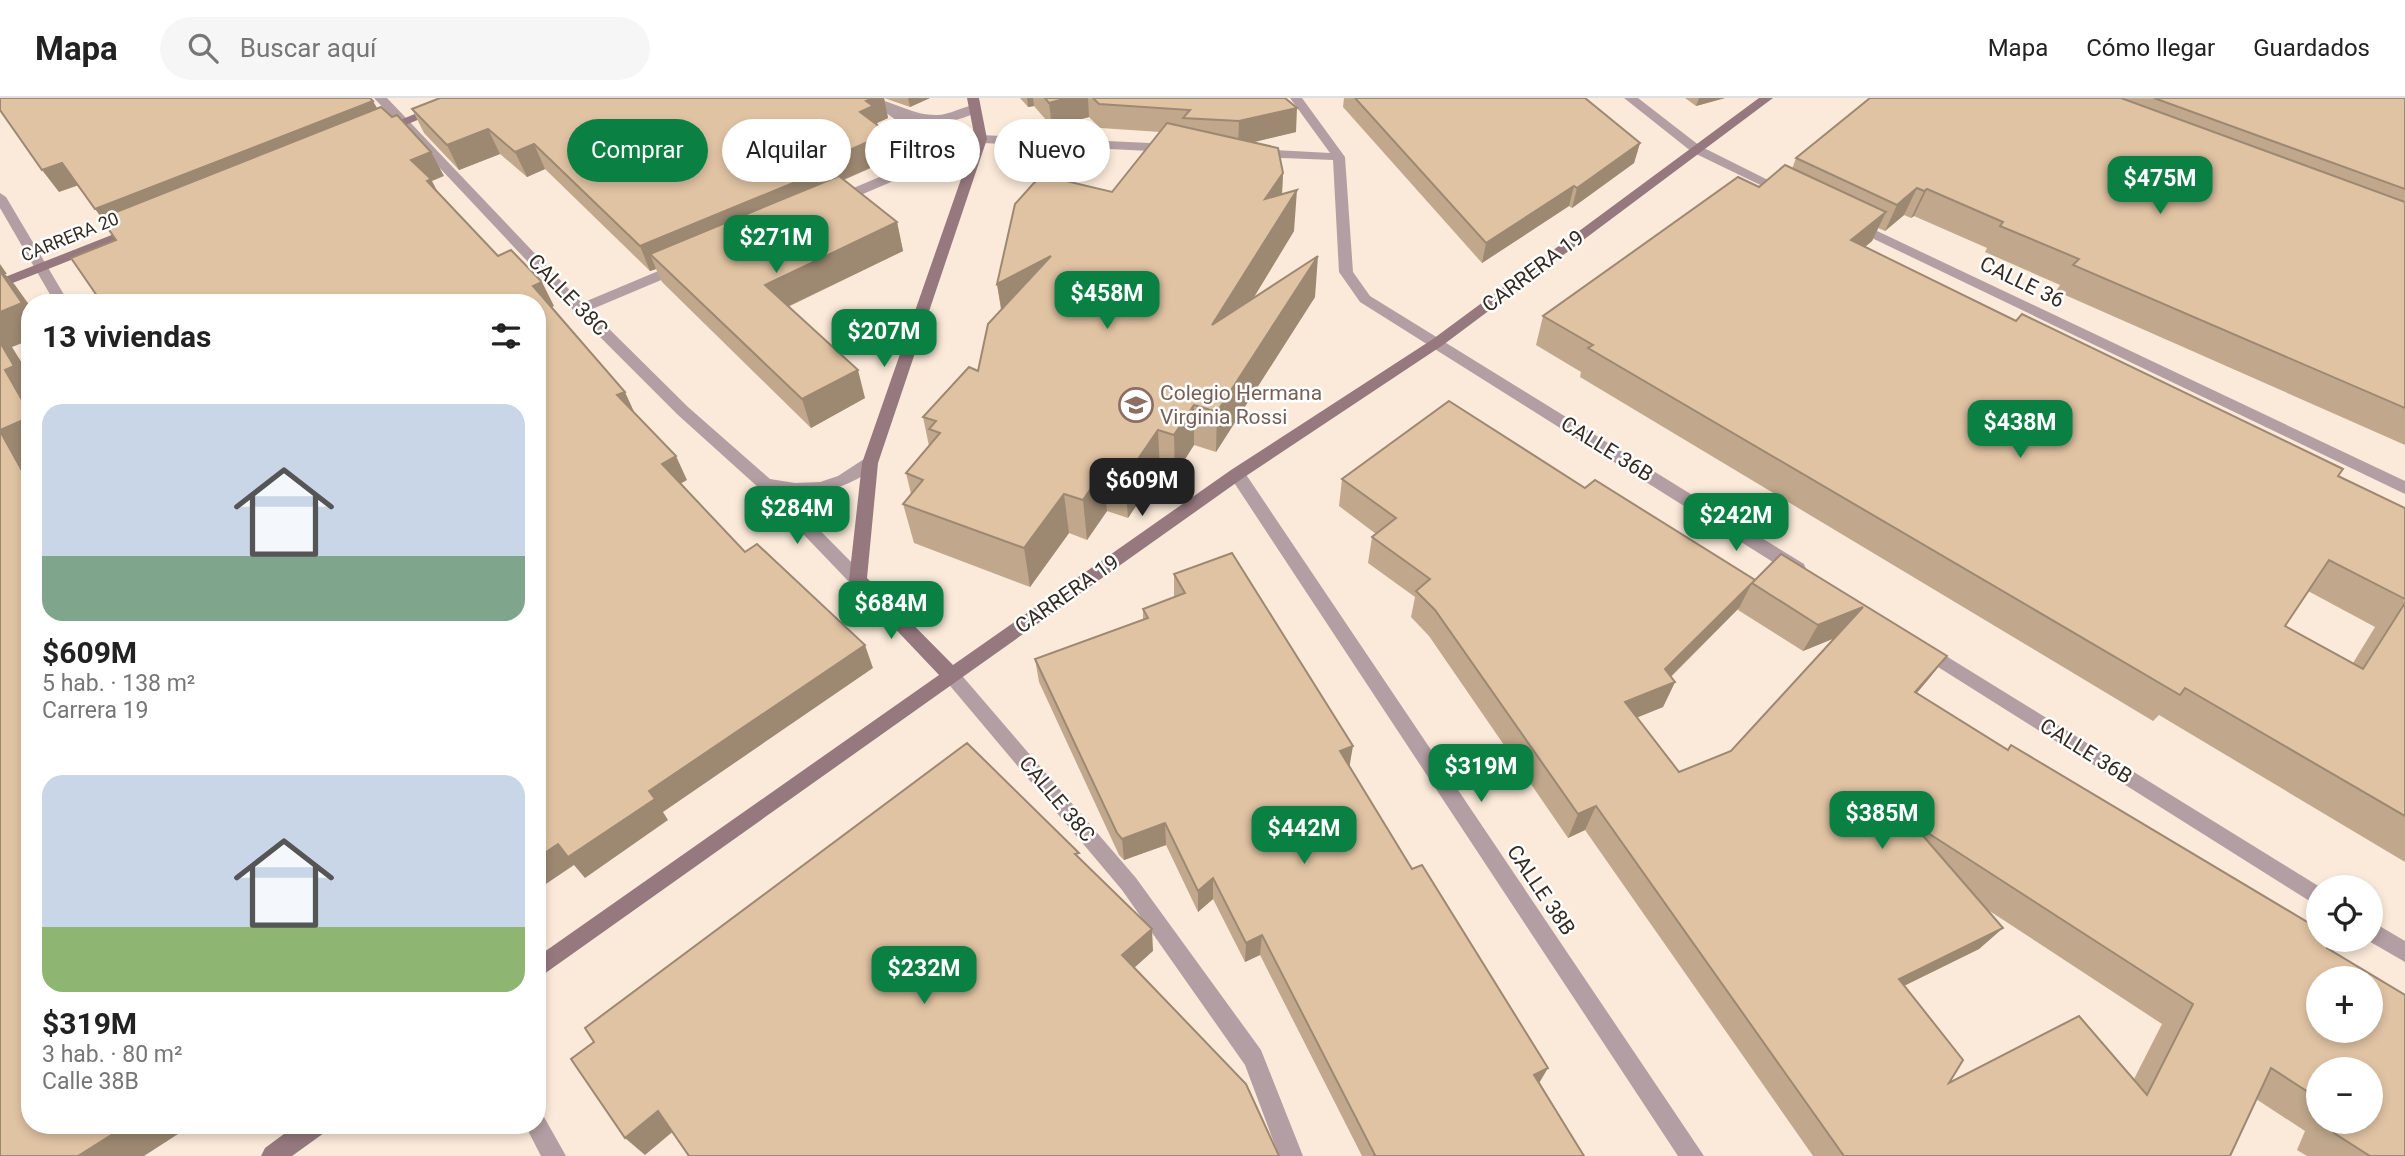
<!DOCTYPE html>
<html lang="es">
<head>
<meta charset="utf-8">
<style>
  body { margin:0; font-family:Roboto,sans-serif; background:#f6f6f6; color:#222; height:100vh; display:flex; flex-direction:column; font-size:26px; white-space:nowrap }
  * { box-sizing:border-box; margin:0 }
  p { font-size:23px; color:#767676 }
  .icon { flex:none; width:38px; height:38px; fill:none; stroke:currentColor; stroke-width:2; stroke-linecap:round; stroke-linejoin:round }
  .map { position:relative; flex:1; overflow:hidden }
  .drawer { position:absolute; left:21px; top:196px; width:525px; height:840px; display:flex; flex-direction:column; background:#fff; border-radius:28px; box-shadow:0 4px 10px #0003 }
  .drawer>* { flex:none }
  .banner { position:absolute; left:567px; top:21px; width:665px; height:63px; display:flex; gap:14px }
  .tools { position:absolute; left:2306px; top:777px; display:grid; gap:14px }
  .tools a { display:grid; place-items:center; width:77px; height:77px; border-radius:50%; background:#fff; box-shadow:0 4px 10px #0003; font-size:35px }
  .price { position:absolute; translate:-50% -60px; padding:0 16px; border-radius:14px; background:#0b8043; color:#fff; font-size:23px; line-height:46px; filter:drop-shadow(0 2px 4px #0008) }
  .price::after { content:''; position:absolute; left:50%; top:42px; width:21px; height:16px; margin-left:-10px; background:inherit; clip-path:polygon(0 0,100% 0,50% 100%) }
  .price.on { background:#222; color:#fff }
  ul { padding:0; list-style:none }
  li { display:grid; align-content:center; gap:14px; height:371px; padding:0 21px }
  li span { display:grid; place-items:center; height:217px; border-radius:21px; color:#555 }
  li>.icon { margin-inline-start:auto }
  span .icon { width:126px; height:126px; fill:#fffc; stroke-width:1 }
  li b { font-size:30px }
  h2 { display:flex; justify-content:space-between; align-items:center; height:84px; padding:0 21px; font-size:30px }
  .chip { padding:0 24px; border-radius:32px; background:#fff; box-shadow:0 4px 10px #0003; font-size:24px; line-height:63px }
  .chip.on { background:#0b8043; color:#fff }
  header { display:flex; align-items:center; gap:42px; box-sizing:border-box; height:98px; padding:0 35px; background:#fff; border-bottom:2px solid #e0e0e0 }
  header strong { font-size:33px }
  nav { display:flex; gap:38px; margin-inline-start:auto; font-size:24px }
  .search { width:490px; height:63px; background:#f6f6f6; display:flex; align-items:center; gap:18px; box-sizing:border-box; padding:0 24px; border-radius:38px; color:#767676; font-size:26px }
  .map>svg:first-child { display:block }
  .lines { fill:none; stroke-linecap:round; stroke-linejoin:round }
  .street { fill:#b39fa3; fill-rule:evenodd }
  .secondary { fill:#96797f; fill-rule:evenodd }
  .wall { fill:#c1a88c; fill-rule:evenodd }
  .shaded-wall { fill:#9d8872 }
  .building { fill:#e0c3a3; stroke:#9d8872; stroke-width:2; fill-rule:evenodd }
  .labels { text-anchor:middle; stroke-width:5; stroke-linejoin:round; paint-order:stroke }
  .far-street-label { font-size:18px; fill:#352b20; stroke:#fff }
  .street-label { font-size:21px; fill:#352b20; stroke:#fff }
  .education-label { font-size:21px; fill:#785e54; stroke:#fff; text-anchor:start }
</style>
</head>
<body>
<header>
<strong>Mapa</strong>
<div class="search"><svg class="icon" aria-label="search" viewBox="0 0 24 24"><circle cx="10" cy="10" r="6"/><path d="M15 15l6 6"/></svg>Buscar aquí</div>
<nav><a>Mapa</a><a>Cómo llegar</a><a>Guardados</a></nav>
</header>
<div class="map">
<svg width="2405" height="1058" viewBox="0 0 2405 1058">
  <rect width="100%" height="100%" fill="#fbead9"/>
  <g class="lines">
    <g class="street">
      <path d="M374 0H387L582 205 675 166H685V172L590 212 688 309 770 381 795 385 820 384 838 378 864 361H876L878 365 876 369C847 390 819 399 783 395L864 477 867 482 864 487H852L759 390 678 317 575 214Z"/>
      <path d="M866 0C891 0 908 17 936 17 951 17 966 6 979 7V13C958 24 937 27 913 22L949 50 981 37 1171 46 1177 50 1171 54 983 45 957 56 974 69V75H966L947 60 842 105H832V99L939 54Z"/>
      <path d="M1290 0H1302L1345 59 1353 174 1370 198 1804 466 1806 471 1804 476H1792L1360 204 1339 174 1333 62 1255 59 1249 55 1255 51 1330 55Z"/>
      <path d="M1624 0H1638L1700 48 1792 94 1791 97H1781L1692 54Z"/>
      <path d="M0 95 6 99 69 205H55L0 110Z"/>
      <path d="M1856 123 2405 383V396L1851 130V124Z"/>
      <path d="M1237 370 1243 372 1704 1058H1678L1231 380 1229 376Z"/>
      <path d="M1925 545 2320 789 2319 809 1919 557 1916 552 1919 547Z"/>
      <path d="M952 571 958 573 1136 780 1261 952 1303 1058H1279L1245 967 1122 792 946 583 943 578 946 573Z"/>
      <path d="M2371 823 2405 843V864L2367 842H2371Z"/>
      <path d="M537 1016 544 1019 566 1058H541L525 1027H537Z"/>
    </g>
    <g class="secondary">
      <path d="M453 0H470L384 36 374 33Z"/>
      <path d="M967 0H979L987 41 878 365 867 480 953 567 1231 372 1433 241 1759 0H1773L1443 247 1243 380 537 881V859L939 577 849 482 862 365 975 41Z"/>
      <path d="M137 127 144 131 142 134 0 190V181Z"/>
      <path d="M296 1027H327L324 1035 292 1058H261L265 1050Z"/>
    </g>
  </g>
  <g class="wall">
    <path d="M440 0H930L910 9 884 0 888 20 877 25V27L888 35 893 60 844 82 897 124 903 153 788 209 865 300 811 330 662 184 656 171 650 173 545 71 527 79 500 56 459 72 424 35 412 11Z"/>
    <path d="M1020 0H1285L1296 34 1253 44 1283 75 1282 96 1294 133 1253 201 1315 199 1216 354 1194 347 1175 377 1160 372 1128 420 1107 413 1087 442 1069 435 1030 489 914 445 903 406 911 396 906 375 929 348 923 319 978 273 1001 212 997 186 1112 94 1160 34 1100 30 1089 19 1052 29 1034 8 1028 9Z"/>
    <path d="M1344 0H1585L1640 45 1634 65 1572 110 1569 108 1482 165 1343 9Z"/>
    <path d="M1685 0H1725L1696 8Z"/>
    <path d="M1870 0H2405V347L2056 193 2060 187 1985 154 1987 150 1914 118 1911 120 1904 117 1885 133 1878 130 1872 143 1865 149 2405 410V764L2159 617 2153 623 1580 279 1581 274 1536 247 1543 218 1759 89 1792 71 1796 60ZM2308 493 2375 529 2353 565 2285 528Z"/>
    <path d="M1342 381 1585 390 1755 482 1947 558 1917 595 2007 651 2011 647 2327 850 2405 1058H2307L2297 1052 2305 1033 2256 1001 2230 1058H1813L1585 732 1568 740 1429 538 1411 519 1415 499 1368 465 1372 439 1376 436 1339 408ZM1739 510 1738 512 1803 553 1835 540 1731 653 1679 674 1637 619 1663 609 1675 584 1671 579ZM1985 810 2162 926 2134 981 1949 985 1904 888 1979 851 2003 830ZM2319 971 2371 1024H2319Z"/>
    <path d="M1174 476 1350 669 1584 1058H1362L1260 857 1245 864 1213 801 1198 814 1166 747 1124 762 1119 757 1039 584 1035 561 1143 522V511L1174 499Z"/>
  </g>
  <g class="shaded-wall">
    <path d="M873 0H884L888 20 877 25 878 33 860 14 866 3Z"/>
    <path d="M908 0H930L910 9Z"/>
    <path d="M1027 0H1033L1034 8 1028 9Z"/>
    <path d="M1067 0H1088L1089 19 1052 29 1049 5Z"/>
    <path d="M1699 0H1725L1696 8Z"/>
    <path d="M373 3 385 24 112 134 95 111Z"/>
    <path d="M1297 10 1296 34 1238 48 1239 23Z"/>
    <path d="M488 31 500 56 459 72 447 47Z"/>
    <path d="M888 35 893 60 831 87 650 156 656 171 650 173 640 148 820 65Z"/>
    <path d="M1640 45 1634 65 1572 110 1577 90Z"/>
    <path d="M534 46 545 71 527 79 515 54Z"/>
    <path d="M431 54 444 78 432 83 444 106 411 62Z"/>
    <path d="M62 65 79 87 59 94 42 72Z"/>
    <path d="M1283 75 1281 115 1265 101Z"/>
    <path d="M1574 88 1569 108 1482 165 1486 145Z"/>
    <path d="M1917 90 1904 117 1885 133 1897 107Z"/>
    <path d="M1927 91 1914 118 1911 120 1924 93Z"/>
    <path d="M1297 92 1294 133 1212 268V227Z"/>
    <path d="M1886 114 1872 143 1838 171 1851 142Z"/>
    <path d="M897 124 903 153 774 215 765 187Z"/>
    <path d="M1051 158 1004 226 997 186Z"/>
    <path d="M1318 158 1315 199 1216 354 1217 314Z"/>
    <path d="M0 166 7 176H5L15 187 30 208V242L12 249 30 278V316L5 272 0 244Z"/>
    <path d="M542 184 554 208 545 213 533 188Z"/>
    <path d="M858 272 865 300 811 330 802 301Z"/>
    <path d="M625 294 636 318 617 297Z"/>
    <path d="M1194 307V347L1175 377 1174 337Z"/>
    <path d="M30 319V360L28 361 30 364V387L0 333V332Z"/>
    <path d="M1158 332 1160 372 1128 420 1125 380Z"/>
    <path d="M676 358 687 382 673 390 662 366Z"/>
    <path d="M1103 373 1107 413 1087 442 1083 402Z"/>
    <path d="M1064 396 1069 435 1030 489 1024 450Z"/>
    <path d="M1752 485 1739 510 1659 590 1675 584 1663 609 1614 629 1625 604 1665 571Z"/>
    <path d="M1863 509 1847 535 1803 553 1818 527Z"/>
    <path d="M865 547 873 570 663 714 668 722 585 780 574 767 537 792V760L558 746 649 693Z"/>
    <path d="M1947 558 1927 583 1896 619 1915 594Z"/>
    <path d="M1353 648 1349 671 1340 653Z"/>
    <path d="M1596 708 1585 732 1568 740 1578 716Z"/>
    <path d="M1165 725 1166 747 1124 762 1122 741Z"/>
    <path d="M1213 780V801L1198 814V793Z"/>
    <path d="M2003 830 1979 851 1877 901 1899 881Z"/>
    <path d="M1152 831 1153 853 1124 879 1122 857Z"/>
    <path d="M1262 837 1260 857 1245 864 1246 845Z"/>
    <path d="M1548 970 1538 987 1534 977Z"/>
    <path d="M658 1013 676 1031 645 1057 625 1040Z"/>
    <path d="M127 1027H192L144 1058H78Z"/>
  </g>
  <g class="building">
    <path d="M0 0H370L373 3 95 111 62 65 42 72 0 12Z"/>
    <path d="M440 0H873L866 3 873 8 860 14 888 35 820 65 827 71 640 148 534 46 515 54 488 31 447 47 412 11Z"/>
    <path d="M1045 0H1067L1049 5Z"/>
    <path d="M1093 0H1285L1297 10 1239 23 1183 20 1190 12 1099 6Z"/>
    <path d="M1355 0H1585L1640 45 1577 90 1574 88 1486 145Z"/>
    <path d="M1870 0H2121L2405 104V310L2073 167 2079 161 2000 128 2003 124 1927 91 1924 93 1917 90 1897 107 1796 60Z"/>
    <path d="M2154 0H2405V91Z"/>
    <path d="M381 9 392 19 397 17 431 54 411 62 431 81 427 83 498 158 511 152 542 184 533 188 625 294 617 297 676 358 662 366 745 454 757 446 865 547 649 693 655 701 568 759 558 746 537 760V205H102L71 160 116 142 101 120Z"/>
    <path d="M1167 25 1278 50 1283 75 1265 101 1297 92 1212 227 1318 158 1217 314 1194 307 1174 337 1158 332 1125 380 1103 373 1083 402 1064 396 1024 450 903 406 923 382 906 375 940 335 929 331 936 323 923 319 969 269 978 273 988 226 1051 158 997 186 1015 106 1041 77 1112 94Z"/>
    <path d="M1785 67 1886 114 1851 142 2016 223 2022 216 2343 371 2338 378 2405 410V501L2329 462 2285 528 2363 571 2405 505V718L2185 590 2180 597 1588 250 1593 247 1543 218 1738 79 1759 89Z"/>
    <path d="M839 78 897 124 765 187 858 272 802 301 650 156Z"/>
    <path d="M0 173 22 205 0 214Z"/>
    <path d="M0 244 14 268 5 272 30 316V319L0 332Z"/>
    <path d="M1449 303 1585 390 1595 382 1755 482 1665 571 1675 584 1625 604 1679 674 1731 653 1863 509 1818 527 1752 485 1781 456 1947 558 1915 594 2008 652 2011 647 2319 831V842H2330L2327 850 2405 897V1058H2370L2334 1035 2339 1024H2371V971H2319V1001L2271 970 2230 1058H1844L1596 708 1578 716 1435 512 1416 493 1430 481 1372 439 1396 420 1342 381ZM1911 724 2193 906 2147 997 2079 918 1949 985 1963 962 1899 881 2003 830ZM2319 880H2371V933H2319Z"/>
    <path d="M0 333 30 387V1027H127L78 1058H0Z"/>
    <path d="M1232 455 1353 648 1340 653 1412 771 1422 767 1548 970 1534 977 1584 1058H1373L1375 1057 1262 837 1246 845 1213 780 1198 793 1165 725 1122 741 1117 735 1035 561 1148 520 1143 511 1185 495 1174 476Z"/>
    <path d="M967 645 1079 755 1075 756 1152 831 1122 857 1246 986 1279 1058H689L658 1013 625 1040 571 961 594 944 585 930Z"/>
  </g>
  <defs>
    <g id="school-ring" transform="scale(1.75)"><circle r="9.5" fill="#fff" stroke="#8d6e63" stroke-width="1.5"/><path d="M0-5L7-2L0 1L-7-2ZM-4 1L0 2.5L4 1V4Q0 6-4 4Z" fill="#8d6e63"/></g>
  </defs>
  <g fill-rule="evenodd">
    <use href="#school-ring" x="1136" y="307"/>
  </g>
  <g class="labels">
    <g class="far-street-label">
      <text transform="translate(70 139) rotate(-22)" y="6">CARRERA 20</text>
    </g>
    <g class="street-label">
      <text transform="translate(1533 173) rotate(-37)" y="7">CARRERA 19</text>
      <text transform="translate(2022 184) rotate(26)" y="7">CALLE 36</text>
      <text transform="translate(568 197) rotate(46)" y="7">CALLE 38C</text>
      <text transform="translate(1607 351) rotate(32)" y="7">CALLE 36B</text>
      <text transform="translate(1067 496) rotate(-35)" y="7">CARRERA 19</text>
      <text transform="translate(2086 653) rotate(32)" y="7">CALLE 36B</text>
      <text transform="translate(1057 701) rotate(50)" y="7">CALLE 38C</text>
      <text transform="translate(1541 792) rotate(56)" y="7">CALLE 38B</text>
    </g>
    <g class="education-label">
      <text x="1160" y="302">Colegio Hermana<tspan x="1160" dy="24">Virginia Rossi</tspan></text>
    </g>
  </g>
</svg>
<div class="tools">
<a><svg class="icon" aria-label="locate" viewBox="0 0 24 24"><circle cx="12" cy="12" r="6"/><path d="M12 2v4M12 18v4M2 12h4M18 12h4"/></svg></a>
<a>+</a>
<a>−</a>
</div>
<b class="price" style="left:2160px;top:118px">$475M</b>
<b class="price" style="left:776px;top:177px">$271M</b>
<b class="price" style="left:1107px;top:233px">$458M</b>
<b class="price" style="left:884px;top:271px">$207M</b>
<b class="price" style="left:2020px;top:362px">$438M</b>
<b class="price on" style="left:1142px;top:420px">$609M</b>
<b class="price" style="left:797px;top:448px">$284M</b>
<b class="price" style="left:1736px;top:455px">$242M</b>
<b class="price" style="left:891px;top:543px">$684M</b>
<b class="price" style="left:1481px;top:706px">$319M</b>
<b class="price" style="left:1882px;top:753px">$385M</b>
<b class="price" style="left:1304px;top:768px">$442M</b>
<b class="price" style="left:924px;top:908px">$232M</b>
<div class="banner">
<a class="chip on">Comprar</a>
<a class="chip">Alquilar</a>
<a class="chip">Filtros</a>
<a class="chip">Nuevo</a>
</div>
<section class="drawer">
<h2>13 viviendas<svg class="icon" aria-label="filters" viewBox="0 0 24 24"><path d="M4 7h16M4 17h16"/><circle cx="9" cy="7" r="2"/><circle cx="15" cy="17" r="2"/></svg></h2>
<ul>
<li><span style="background:linear-gradient(#c9d6e8 70%,#7fa58c 0)"><svg class="icon" aria-label="home" viewBox="0 0 24 24"><path d="M3 11l9-7 9 7M6 9v11h12V9"/></svg></span><div><b>$609M</b><p>5 hab. · 138 m²</p><p>Carrera 19</p></div></li>
<li><span style="background:linear-gradient(#c9d6e8 70%,#8fb573 0)"><svg class="icon" aria-label="home" viewBox="0 0 24 24"><path d="M3 11l9-7 9 7M6 9v11h12V9"/></svg></span><div><b>$319M</b><p>3 hab. · 80 m²</p><p>Calle 38B</p></div></li>
</ul>
</section>
</div>
</body>
</html>
